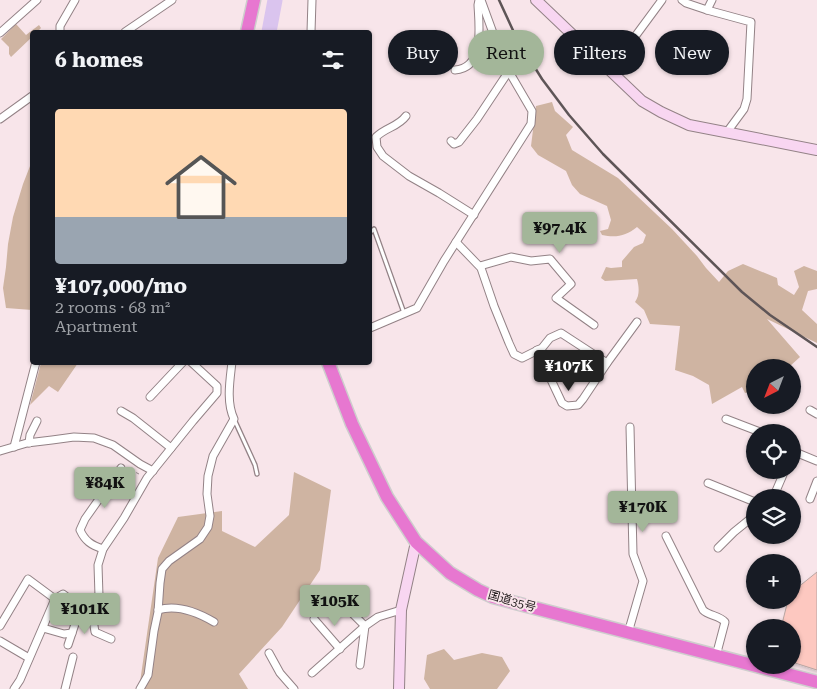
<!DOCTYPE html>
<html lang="en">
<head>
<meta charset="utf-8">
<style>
  body { margin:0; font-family:"Roboto Serif","Noto Sans JP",serif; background:#242831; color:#f1f3f6; height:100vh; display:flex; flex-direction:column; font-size:19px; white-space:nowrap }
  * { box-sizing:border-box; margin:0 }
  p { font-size:16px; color:#9ea1a6 }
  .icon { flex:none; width:28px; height:28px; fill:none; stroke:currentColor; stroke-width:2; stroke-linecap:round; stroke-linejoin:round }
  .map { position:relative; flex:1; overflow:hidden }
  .drawer { position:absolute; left:30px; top:30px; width:342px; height:335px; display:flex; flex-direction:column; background:#171b24; border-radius:5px; box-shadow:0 1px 4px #0004 }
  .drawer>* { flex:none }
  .banner { position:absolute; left:388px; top:30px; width:354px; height:45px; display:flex; gap:10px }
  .needle { width:32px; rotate:222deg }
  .tools { position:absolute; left:746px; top:359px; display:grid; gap:10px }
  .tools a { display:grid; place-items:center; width:55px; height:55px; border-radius:50%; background:#171b24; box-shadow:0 1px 4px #0004; font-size:25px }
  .price { position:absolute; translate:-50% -42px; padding:0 11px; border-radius:5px; background:#a3b699; color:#111; font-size:16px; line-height:32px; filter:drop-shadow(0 1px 2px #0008) }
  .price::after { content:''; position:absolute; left:50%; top:30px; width:15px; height:11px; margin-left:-8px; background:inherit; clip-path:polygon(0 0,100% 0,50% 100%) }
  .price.selected { background:#222; color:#fff }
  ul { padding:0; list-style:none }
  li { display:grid; align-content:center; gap:10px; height:265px; padding:0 25px }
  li+li { border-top:1px solid #363941 }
  li span { display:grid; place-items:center; height:155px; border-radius:5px; color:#555 }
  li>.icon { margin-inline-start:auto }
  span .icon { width:90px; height:90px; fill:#fffc; stroke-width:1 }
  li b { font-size:21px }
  h2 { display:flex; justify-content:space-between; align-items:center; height:60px; padding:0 25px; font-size:21px }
  .tag { padding:0 18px; border-radius:22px; background:#171b24; box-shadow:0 1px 4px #0004; font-size:18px; line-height:45px }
  .tag.selected { background:#a3b699; color:#111 }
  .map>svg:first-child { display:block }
  .green { fill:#cfb4a2 }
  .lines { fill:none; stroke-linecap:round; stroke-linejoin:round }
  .river { stroke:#dac4ee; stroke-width:15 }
  .building { fill:#fdc8c0; stroke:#b7a5a2; filter:url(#shadow) }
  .lane-casing { stroke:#938286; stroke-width:5.5 }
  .street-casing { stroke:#938286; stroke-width:9 }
  .secondary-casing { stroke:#938286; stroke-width:12 }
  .highway-casing { stroke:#cecdcd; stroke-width:15 }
  .path { stroke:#9c8f92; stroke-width:1; stroke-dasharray:4 4; stroke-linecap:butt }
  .lane { stroke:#fff; stroke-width:3 }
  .street { stroke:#fff; stroke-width:7 }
  .secondary { stroke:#f8d6f1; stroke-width:10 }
  .highway { stroke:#e777d0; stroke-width:12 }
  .rail { stroke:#5e5557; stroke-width:2.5 }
  .labels { text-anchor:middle; stroke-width:4; stroke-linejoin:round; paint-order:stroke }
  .street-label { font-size:12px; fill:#201a1b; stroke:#f8e5ea }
</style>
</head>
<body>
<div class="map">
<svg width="817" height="689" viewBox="0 0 817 689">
  <defs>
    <filter id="shadow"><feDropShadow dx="3" dy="2" stdDeviation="2.5" flood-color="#0004"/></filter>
  </defs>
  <rect width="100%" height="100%" fill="#f8e5ea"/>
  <g class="green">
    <path d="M16 24 26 35 39 25 41 28 37 32H32V37L11 57 9 54V47L1 39Z"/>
    <path d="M552 102 555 111 573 127 566 135 572 150 618 178 672 229 697 256 706 268 719 282 728 271 743 264 777 278 778 285 794 295 799 287 794 271 804 266 817 271V289L808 291 802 310 817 324V343L767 319 800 357 789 367 755 368V391L745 393 742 387 712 404 709 385 693 376 675 370 680 326 650 324 644 310 635 302C640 295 639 287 637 279L605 281 601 278 606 267 611 268 622 267V261L634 247 643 243 646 235 637 227C626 236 616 238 602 235L600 231 608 229 611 220 607 206 580 194 572 185 566 171 538 155 531 146 536 106Z"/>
    <path d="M32 161V310L6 308 3 288 6 267 8 244 13 217 23 184Z"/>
    <path d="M41 363H78L58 392 49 386 30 405Z"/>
    <path d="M294 472 331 490 320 570 282 627 239 674 248 689H139L158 558 178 517 222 511V531L255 547 289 515Z"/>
    <path d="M444 649 454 660 482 653 502 657 510 671 497 689H430L424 679 427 655Z"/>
  </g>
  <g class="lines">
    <path class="river" d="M269 32 275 0"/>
  </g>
  <path class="building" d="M817 572V670L792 662V628H781L788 600H792V592Z"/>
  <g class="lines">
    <g class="lane-casing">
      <g id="lane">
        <path d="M370 233 374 229 404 313"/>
        <path d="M234 419 255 465 257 474"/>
      </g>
    </g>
    <g class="street-casing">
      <g id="street">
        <path d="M682 0 686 3 707 10"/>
        <path d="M712 0 707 10 751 22 747 99 744 109 727 132"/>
        <path d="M60 32V26L75 0"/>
        <path d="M125 32 172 0"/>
        <path d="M311 32 312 0"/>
        <path d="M0 33 37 0"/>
        <path d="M607 68 631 42 662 0"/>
        <path d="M455 70C485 68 479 26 478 5L479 0"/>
        <path d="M406 116C398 127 386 127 376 137L377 147 383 156 409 176 439 193 474 215"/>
        <path d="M0 119 32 96"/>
        <path d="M451 141 454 144 459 142 477 119 509 71"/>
        <path d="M456 242 481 268 494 306 509 343 514 354 522 358 542 348 550 338 561 333 607 363 637 322"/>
        <path d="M480 266 511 257 531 261 550 259 571 284 556 298 594 325"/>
        <path d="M370 328 417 308 444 261 531 124 532 111 504 63 481 0"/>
        <path d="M537 350 562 403 567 406 578 405 583 399 607 363"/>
        <path d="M150 397 183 362"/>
        <path d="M810 410 817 414"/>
        <path d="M121 411 133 418 171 448"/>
        <path d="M726 419 760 432"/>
        <path d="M29 443 30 435 37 421"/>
        <path d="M14 447 36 362"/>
        <path d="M792 447 795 452 817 461"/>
        <path d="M0 451 27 443 52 440 74 437 94 438 113 445 140 464 153 471"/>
        <path d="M708 483 755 502"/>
        <path d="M773 498 785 470"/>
        <path d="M810 499 817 481"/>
        <path d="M666 536 703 610C709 616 719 615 725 622L716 656"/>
        <path d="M718 548 734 532 755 515"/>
        <path d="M103 549C91 545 85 541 80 530L85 519 121 468"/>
        <path d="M338 597 350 611 365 626 360 665"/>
        <path d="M91 607 95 632 111 639"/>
        <path d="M158 610C177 604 197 612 214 622"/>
        <path d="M314 619 340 649"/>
        <path d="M0 626 28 579 55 599 63 594 76 604 84 607H91L97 602 99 596 98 565 103 549 124 518 147 478 193 421 217 393V386L191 362"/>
        <path d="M43 628 64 634 72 633"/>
        <path d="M628 633 643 581 633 554 630 427"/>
        <path d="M0 641 29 658"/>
        <path d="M68 645 81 606"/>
        <path d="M269 653 280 673 294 689"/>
        <path d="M312 673 365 626 378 617 401 610"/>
        <path d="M14 689 20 680 55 599"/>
        <path d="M65 689 73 657"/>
        <path d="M140 689 148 675 154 631 158 612 160 583 162 569 169 561 200 539 208 527 210 516 207 494 208 476 213 456 234 419C226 402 230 380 232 362"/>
      </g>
    </g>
    <g class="secondary-casing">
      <g id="secondary">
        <path d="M536 0 642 101 661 112 689 125 817 150"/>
        <path d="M399 689 401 610 416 542"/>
      </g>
    </g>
    <g class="highway-casing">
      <g id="highway">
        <path d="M247 32 254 0"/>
        <path d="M328 362 352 424 387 497 416 542 450 573 478 590 493 597 817 682"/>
      </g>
    </g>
    <path class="path" d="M129 469 139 474"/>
    <use href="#lane" class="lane"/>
    <use href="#street" class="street"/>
    <use href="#secondary" class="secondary"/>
    <use href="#highway" class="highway"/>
    <path class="rail" d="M499 0 517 39 542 79 569 115 603 154 742 292 770 315 817 347"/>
  </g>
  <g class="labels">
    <g class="street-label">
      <text transform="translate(512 601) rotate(16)" y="4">国道35号</text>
    </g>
  </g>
</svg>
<div class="tools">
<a><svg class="needle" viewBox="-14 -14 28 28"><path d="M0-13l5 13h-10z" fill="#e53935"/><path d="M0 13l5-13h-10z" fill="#9ea1a6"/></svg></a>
<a><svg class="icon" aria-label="locate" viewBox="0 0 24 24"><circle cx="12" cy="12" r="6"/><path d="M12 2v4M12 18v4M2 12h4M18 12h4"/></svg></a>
<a><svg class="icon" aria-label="layers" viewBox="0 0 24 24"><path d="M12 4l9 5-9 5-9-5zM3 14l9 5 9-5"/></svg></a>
<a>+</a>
<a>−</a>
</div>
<b class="price" style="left:560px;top:254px">¥97.4K</b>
<b class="price selected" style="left:569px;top:392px">¥107K</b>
<b class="price" style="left:105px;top:509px">¥84K</b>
<b class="price" style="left:643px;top:533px">¥170K</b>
<b class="price" style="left:335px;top:627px">¥105K</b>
<b class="price" style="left:85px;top:635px">¥101K</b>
<div class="banner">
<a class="tag">Buy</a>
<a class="tag selected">Rent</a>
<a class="tag">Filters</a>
<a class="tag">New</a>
</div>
<section class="drawer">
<h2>6 homes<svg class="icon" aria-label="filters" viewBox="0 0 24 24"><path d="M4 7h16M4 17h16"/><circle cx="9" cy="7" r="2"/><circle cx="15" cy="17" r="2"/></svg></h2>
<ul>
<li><span style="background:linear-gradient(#ffd9b3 70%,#9aa5b1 0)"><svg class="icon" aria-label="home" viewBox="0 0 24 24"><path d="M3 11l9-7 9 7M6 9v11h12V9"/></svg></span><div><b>¥107,000/mo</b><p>2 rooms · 68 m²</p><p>Apartment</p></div></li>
</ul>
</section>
</div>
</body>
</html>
